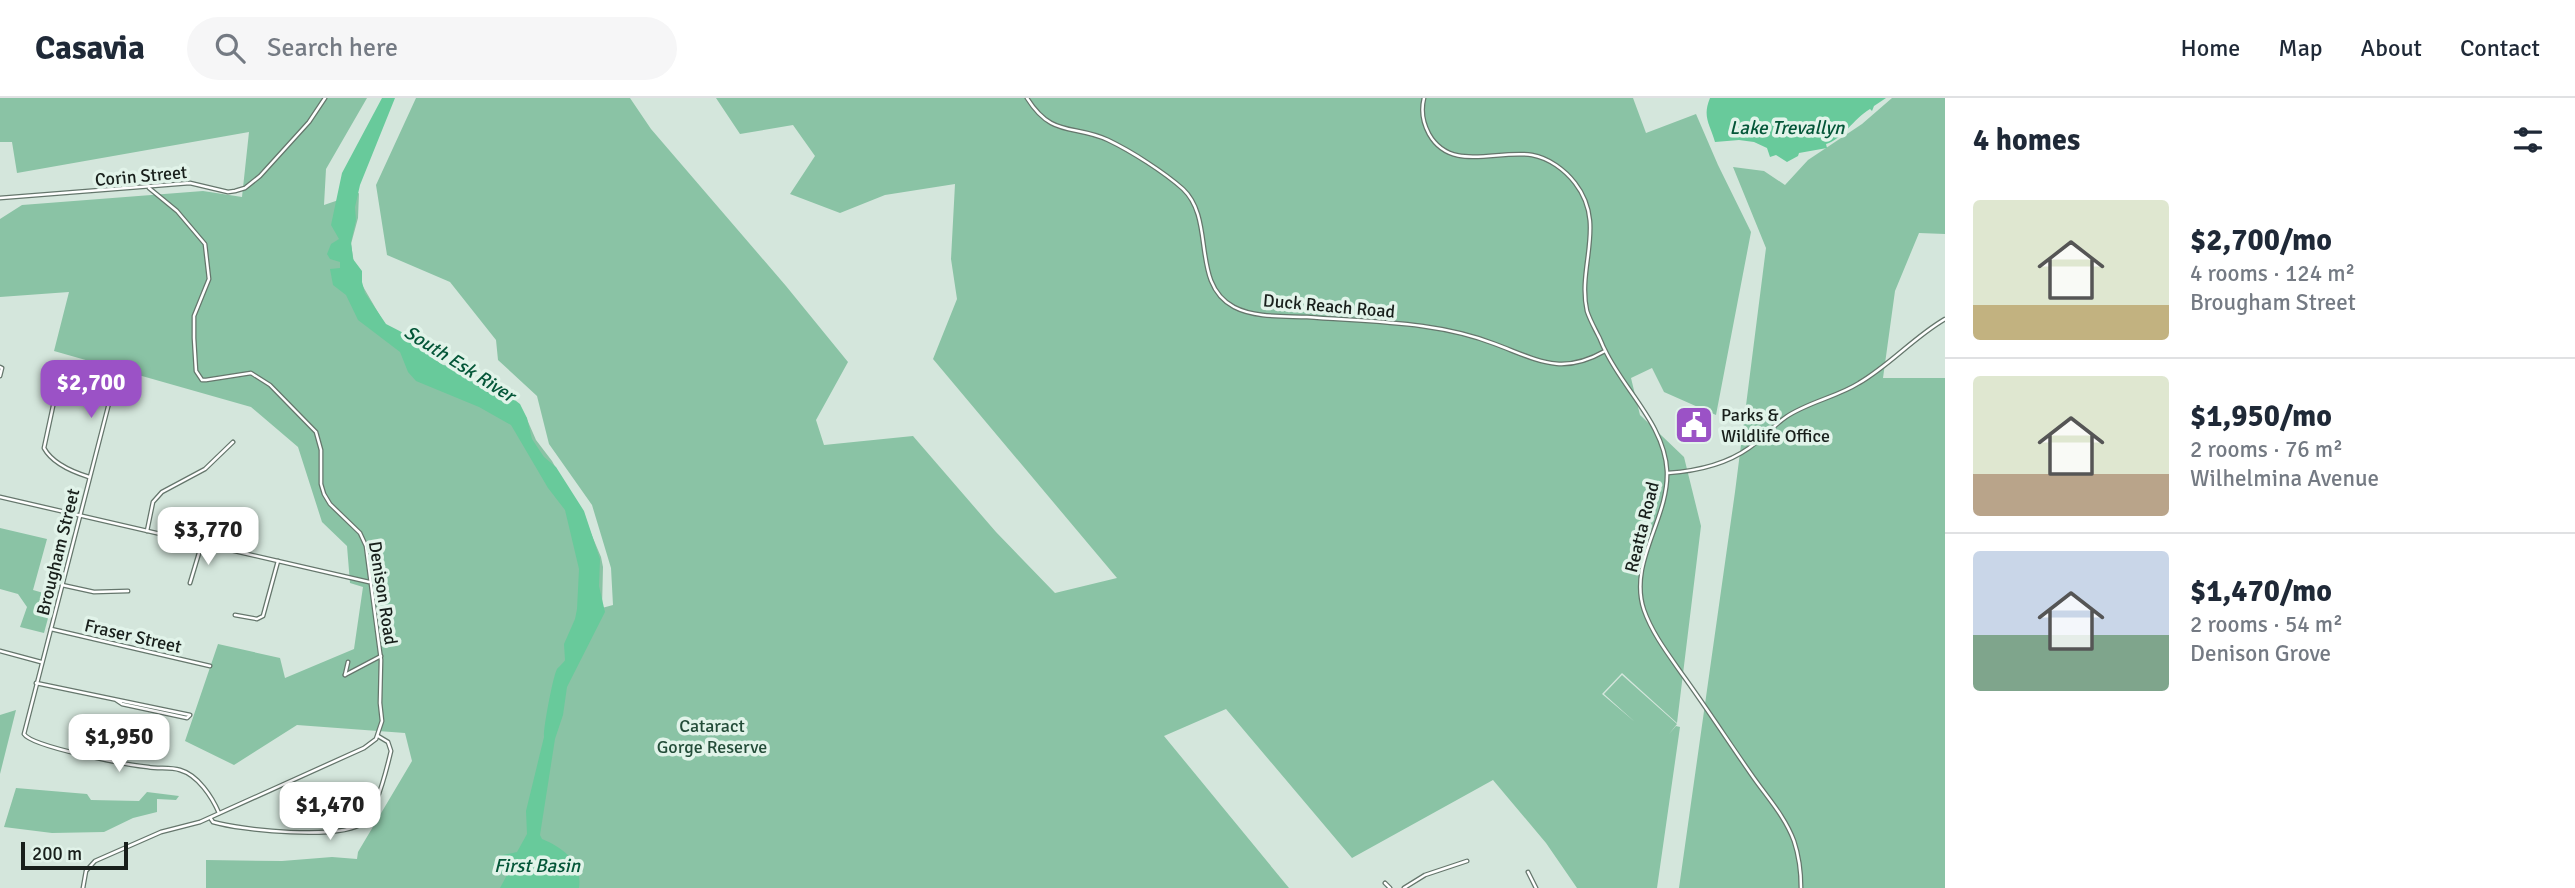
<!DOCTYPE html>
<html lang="en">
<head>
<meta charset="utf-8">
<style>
  body { margin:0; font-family:Signika,sans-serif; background:#f6f6f7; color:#1f2937; height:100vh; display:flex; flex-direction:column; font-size:26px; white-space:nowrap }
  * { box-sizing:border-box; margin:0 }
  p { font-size:23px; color:#747a83 }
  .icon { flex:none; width:38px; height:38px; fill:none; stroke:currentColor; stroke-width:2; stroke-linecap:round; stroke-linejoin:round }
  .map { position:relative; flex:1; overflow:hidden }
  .details { display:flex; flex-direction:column; background:#fff; width:630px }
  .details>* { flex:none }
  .scale { position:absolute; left:21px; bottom:18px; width:107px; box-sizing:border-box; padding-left:7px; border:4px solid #181f1b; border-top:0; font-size:19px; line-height:24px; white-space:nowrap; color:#181f1b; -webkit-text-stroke:5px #e1f3e9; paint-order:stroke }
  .price { position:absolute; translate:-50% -60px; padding:0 16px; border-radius:14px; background:#fff; color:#222; font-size:23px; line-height:46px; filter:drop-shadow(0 2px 4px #0008) }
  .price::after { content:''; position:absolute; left:50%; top:42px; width:21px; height:16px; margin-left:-10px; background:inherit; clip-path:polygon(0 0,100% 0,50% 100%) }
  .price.on { background:#9b52c6; color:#fff }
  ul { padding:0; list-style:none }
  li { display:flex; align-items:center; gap:21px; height:175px; padding:0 28px }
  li+li { border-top:2px solid #e0e1e3 }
  li span { display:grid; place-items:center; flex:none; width:196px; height:140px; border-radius:7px; color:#555 }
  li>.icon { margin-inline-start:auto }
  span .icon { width:84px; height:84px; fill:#fffc; stroke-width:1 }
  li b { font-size:30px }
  h2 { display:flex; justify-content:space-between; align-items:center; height:84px; padding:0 28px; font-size:30px }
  header { display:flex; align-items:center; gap:42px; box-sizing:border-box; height:98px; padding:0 35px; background:#fff; border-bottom:2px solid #e0e1e3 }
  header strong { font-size:33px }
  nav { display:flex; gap:38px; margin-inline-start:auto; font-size:24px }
  .search { width:490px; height:63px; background:#f6f6f7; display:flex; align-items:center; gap:18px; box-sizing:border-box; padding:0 24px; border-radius:38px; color:#747a83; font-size:26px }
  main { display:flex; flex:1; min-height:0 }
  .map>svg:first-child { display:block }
  .green { fill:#8ac3a5 }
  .water { fill:#68ca9b }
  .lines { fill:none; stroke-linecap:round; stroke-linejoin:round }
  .street-casing { stroke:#65766c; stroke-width:5 }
  .street { stroke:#fff; stroke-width:2.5 }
  .labels { text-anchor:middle; stroke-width:7; stroke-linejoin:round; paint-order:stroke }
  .street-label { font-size:18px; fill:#181f1b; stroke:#e1f3e9 }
  .poi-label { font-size:18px; fill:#181f1b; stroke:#e1f3e9; text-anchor:start }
  .park-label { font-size:18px; fill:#234c38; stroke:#e1f3e9 }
  .water-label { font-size:19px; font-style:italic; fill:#045638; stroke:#e1f3e9 }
</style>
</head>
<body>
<header>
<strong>Casavia</strong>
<div class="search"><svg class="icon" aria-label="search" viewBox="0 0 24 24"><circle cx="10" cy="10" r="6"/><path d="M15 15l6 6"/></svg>Search here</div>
<nav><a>Home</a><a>Map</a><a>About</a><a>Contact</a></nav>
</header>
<main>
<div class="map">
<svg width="1945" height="790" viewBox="0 0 1945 790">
  <rect width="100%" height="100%" fill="#d4e6dc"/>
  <g class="green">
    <path d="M0 0H367L326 71 324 107 359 95 358 120 351 146 354 165 361 185 401 254 526 319 536 342 552 363 587 426 601 459 603 469 602 510 613 507 611 470 592 407 549 346 537 298 498 262 496 242 450 184 387 157 376 87 416 0H630L651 31 786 188 848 264 816 322 824 347 913 338 996 434 1055 495 1117 480 933 261 957 201 951 161 955 86 885 97 840 115 790 96 815 58 793 27 740 36 716 0H1633L1646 35 1696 16 1718 67 1751 134 1716 317 1664 294 1652 270 1631 280 1640 317 1684 359 1701 428 1677 625 1622 575 1602 596 1635 624 1604 596 1622 577 1677 626 1669 636 1676 628 1680 629 1657 790H1577L1546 745 1493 682 1352 760 1226 611 1164 638 1289 790H206V762L282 763 332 759 357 761 358 754 412 663 405 635 297 627 234 667 185 643 218 546 280 560 285 580 354 551 363 489 350 485 347 448 322 424 298 349 251 309 54 253 69 194 0 199V121L22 107 203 93 242 99 249 34 17 75 12 44H0Z"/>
    <path d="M1892 0H1945V136L1919 135 1895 193 1883 280H1945V790H1679L1735 394 1766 150 1733 69 1764 73 1785 87 1808 62 1862 26Z"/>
    <path d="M0 430 47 441 33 492 54 498 44 535 20 529 27 509 18 496 0 491Z"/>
    <path d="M16 612 0 676V617Z"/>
    <path d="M16 690 87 696 91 702 139 703 147 694 179 698 176 702 157 701V714L133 720 104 734 52 735 4 729Z"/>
  </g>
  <g class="water">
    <path d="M382 0H395L360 87 355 109 356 122 351 144 353 161 362 173V184L365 195 386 226 421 244 434 261 443 267 458 269 476 283 499 290 520 306 527 320 532 341 544 359 556 369 584 413 600 461 599 488 605 514 567 589 563 617 555 641 540 737 542 741C562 749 583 764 579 790H500L507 777 498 773 493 767 498 758 517 754 527 736 526 713 544 639C543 631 553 578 557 571 558 570 565 563 565 562L564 546 575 521 577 511 579 471 565 412 548 390 511 327 479 309 416 283 408 274 400 254 358 222 346 197 333 187 330 171 340 170V164L330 161 327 156 331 146 339 141 331 127 342 75Z"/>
    <path d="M1710 0H1886L1874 8 1872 13 1870 11C1853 21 1843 41 1826 46L1827 50 1799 55 1798 58 1787 64 1776 57 1770 59 1767 50 1754 44 1739 42 1715 44C1710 26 1702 19 1710 0Z"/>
  </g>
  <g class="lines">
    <g class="street-casing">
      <g id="street">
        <path d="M1027 0C1052 40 1073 26 1108 42 1131 53 1164 74 1183 91 1216 122 1190 186 1234 209 1255 220 1284 218 1307 219 1370 224 1436 223 1495 246 1538 262 1561 278 1605 253"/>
        <path d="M1424 0C1421 12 1423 25 1429 36 1451 75 1497 51 1532 57 1549 60 1565 72 1575 85 1607 126 1577 168 1587 213 1590 222 1594 229 1598 237 1601 242 1602 247 1605 252 1623 291 1665 327 1667 373 1669 421 1628 464 1644 512 1652 535 1668 556 1682 576 1706 609 1728 643 1751 676 1766 698 1785 718 1794 743 1799 758 1801 775 1801 790"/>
        <path d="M0 100 190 85 228 94 235 93 245 90 260 78 309 24 325 0"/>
        <path d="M0 269 2 270 0 278"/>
        <path d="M117 274 24 636C32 649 128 667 148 669 158 671 170 669 180 672 198 677 212 699 219 715"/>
        <path d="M58 285 44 350C52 365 73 374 89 379"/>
        <path d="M1668 375C1697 373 1725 367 1749 350 1762 341 1773 328 1786 319 1808 304 1837 299 1859 285 1890 267 1914 239 1945 221"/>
        <path d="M0 399 369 484"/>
        <path d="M147 433 153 404 162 394 205 371 233 344"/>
        <path d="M190 485 202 445"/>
        <path d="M62 487 94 494 128 493"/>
        <path d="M235 517 257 521 263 518 278 463"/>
        <path d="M51 531 210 568"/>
        <path d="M0 553 41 564"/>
        <path d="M345 577 381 558"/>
        <path d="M345 577 348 564"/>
        <path d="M36 585 190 617 187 620 122 606 116 602"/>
        <path d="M211 721 213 724C240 732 342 743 364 724 376 713 387 670 391 653L388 644 378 638"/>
        <path d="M1528 774 1536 790"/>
        <path d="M1385 785 1390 790"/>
        <path d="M83 790 86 773 95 763 161 734 200 724 364 650 376 641 382 623 380 605 381 562 366 448 360 435 330 406 324 396 321 386V352L316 334 270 287 251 275 206 282H202L196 273 194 240V218L209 181 205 146 177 113 149 90"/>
        <path d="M1404 790 1425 777 1467 763"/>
      </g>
    </g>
    <use href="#street" class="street"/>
  </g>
  <defs>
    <g id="civic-square" transform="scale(2.0125)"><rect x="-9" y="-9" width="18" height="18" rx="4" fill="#9b52c6" stroke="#e1f3e9"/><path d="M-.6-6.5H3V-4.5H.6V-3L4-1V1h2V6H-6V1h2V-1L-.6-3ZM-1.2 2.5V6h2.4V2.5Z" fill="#fff"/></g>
  </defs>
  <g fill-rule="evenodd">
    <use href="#civic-square" x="1694" y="327"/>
  </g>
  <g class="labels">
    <g class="street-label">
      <text transform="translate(141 78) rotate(-5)" y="6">Corin Street</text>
      <text transform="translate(1329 208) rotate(5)" y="6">Duck Reach Road</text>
      <text transform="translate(1642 429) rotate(-76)" y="6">Reatta Road</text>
      <text transform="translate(58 454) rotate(-76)" y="6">Brougham Street</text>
      <text transform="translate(383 495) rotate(81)" y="6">Denison Road</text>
      <text transform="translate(133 538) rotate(13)" y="6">Fraser Street</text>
    </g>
    <g class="poi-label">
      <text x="1721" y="323">Parks &amp;<tspan x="1721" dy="21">Wildlife Office</tspan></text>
    </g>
    <g class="park-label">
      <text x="712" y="634">Cataract<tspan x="712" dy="21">Gorge Reserve</tspan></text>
    </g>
    <g class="water-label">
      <text x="1787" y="36">Lake Trevallyn</text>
      <text transform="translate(460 265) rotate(32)" y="7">South Esk River</text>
      <text x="537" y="774">First Basin</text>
    </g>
  </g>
</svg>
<div class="scale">200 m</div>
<b class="price on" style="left:91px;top:322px">$2,700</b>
<b class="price" style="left:208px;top:469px">$3,770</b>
<b class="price" style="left:119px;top:676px">$1,950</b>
<b class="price" style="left:330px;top:744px">$1,470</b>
</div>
<section class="details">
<h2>4 homes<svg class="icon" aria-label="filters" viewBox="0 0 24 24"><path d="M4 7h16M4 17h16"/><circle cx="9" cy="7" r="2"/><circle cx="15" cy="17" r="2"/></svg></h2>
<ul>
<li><span style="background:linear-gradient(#dfe7d0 75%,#c2b280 0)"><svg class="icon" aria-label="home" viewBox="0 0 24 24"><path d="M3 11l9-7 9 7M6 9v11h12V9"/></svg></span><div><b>$2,700/mo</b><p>4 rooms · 124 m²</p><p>Brougham Street</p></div></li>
<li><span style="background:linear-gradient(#dfe7d0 70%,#b9a48a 0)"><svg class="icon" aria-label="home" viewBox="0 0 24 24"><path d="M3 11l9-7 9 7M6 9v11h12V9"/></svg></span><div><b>$1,950/mo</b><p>2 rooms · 76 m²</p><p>Wilhelmina Avenue</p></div></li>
<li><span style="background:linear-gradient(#c9d6e8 60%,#7fa58c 0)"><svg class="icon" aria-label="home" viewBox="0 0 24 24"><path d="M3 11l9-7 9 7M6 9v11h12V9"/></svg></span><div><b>$1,470/mo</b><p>2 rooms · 54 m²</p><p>Denison Grove</p></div></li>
</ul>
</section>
</main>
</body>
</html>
